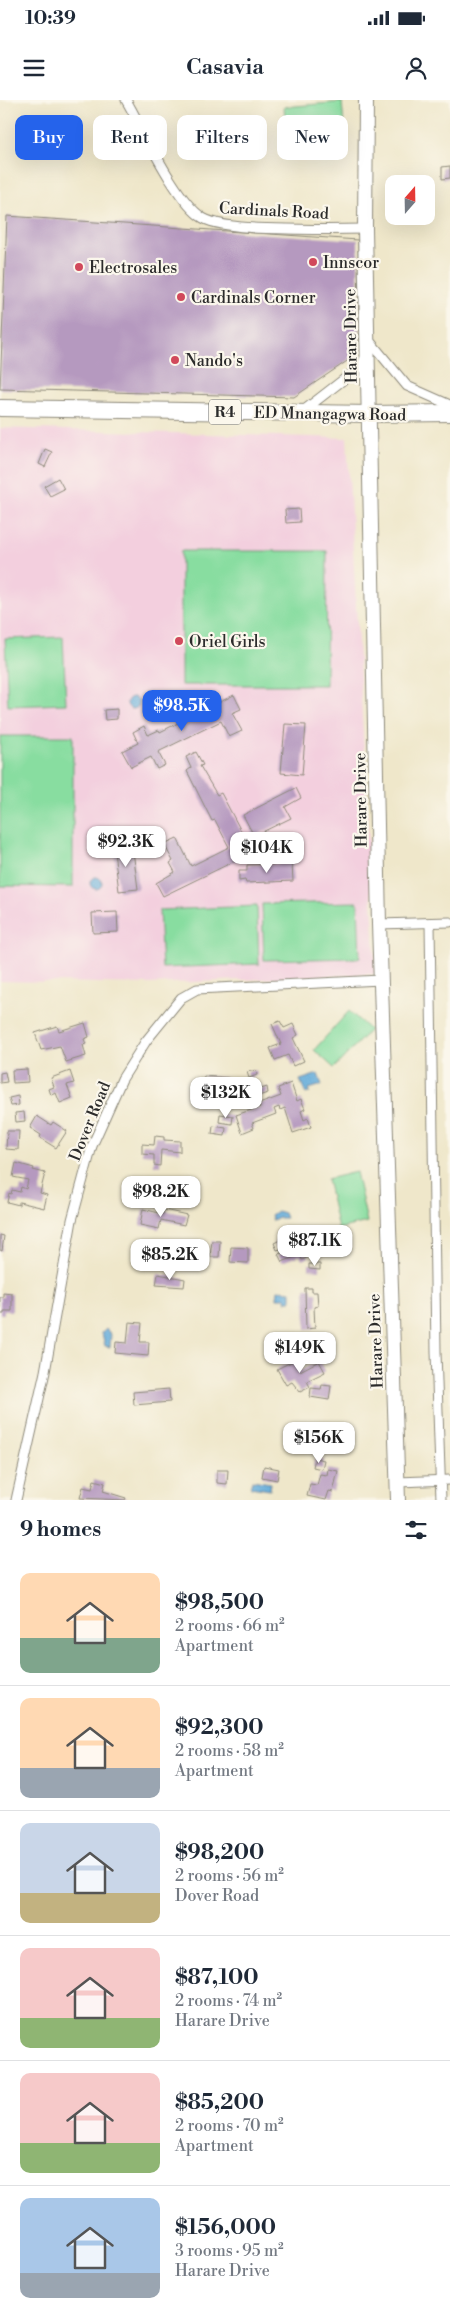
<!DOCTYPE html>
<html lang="en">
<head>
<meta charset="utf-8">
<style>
  body { margin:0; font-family:"Libre Bodoni",serif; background:#f6f6f7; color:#1f2937; height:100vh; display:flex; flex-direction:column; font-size:19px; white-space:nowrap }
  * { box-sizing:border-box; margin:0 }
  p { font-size:16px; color:#747a83 }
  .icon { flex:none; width:28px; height:28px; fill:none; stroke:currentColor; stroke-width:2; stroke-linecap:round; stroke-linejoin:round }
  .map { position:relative; height:1400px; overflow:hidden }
  .sheet { display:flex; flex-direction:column; background:#fff; flex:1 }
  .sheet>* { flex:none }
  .guide { position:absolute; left:15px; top:15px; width:420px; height:45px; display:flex; gap:10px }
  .needle { width:32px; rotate:20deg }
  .buttons { position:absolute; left:385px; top:75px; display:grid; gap:10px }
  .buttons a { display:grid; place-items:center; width:50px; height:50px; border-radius:10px; background:#fff; box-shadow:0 5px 20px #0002; font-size:25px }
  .price { position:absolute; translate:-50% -42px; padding:0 11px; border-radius:10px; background:#fff; color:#222; font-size:16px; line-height:32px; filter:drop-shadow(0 1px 2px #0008) }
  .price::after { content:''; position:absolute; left:50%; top:30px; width:15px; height:11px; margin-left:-8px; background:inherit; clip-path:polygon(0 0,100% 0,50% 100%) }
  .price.selected { background:#2563eb; color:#fff }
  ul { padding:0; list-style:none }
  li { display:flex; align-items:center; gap:15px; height:125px; padding:0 20px }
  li+li { border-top:1px solid #e0e1e3 }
  li span { display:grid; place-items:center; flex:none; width:140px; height:100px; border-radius:10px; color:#555 }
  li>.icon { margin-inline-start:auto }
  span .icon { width:60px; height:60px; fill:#fffc; stroke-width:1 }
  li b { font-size:21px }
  h2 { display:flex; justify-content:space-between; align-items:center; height:60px; padding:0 20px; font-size:21px }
  .pill { padding:0 18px; border-radius:10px; background:#fff; box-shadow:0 5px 20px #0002; font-size:18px; line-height:45px }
  .pill.selected { background:#2563eb; color:#fff }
  .status { display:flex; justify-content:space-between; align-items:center; height:35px; padding:0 25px; background:#fff; direction:ltr }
  .status svg { height:14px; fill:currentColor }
  header { display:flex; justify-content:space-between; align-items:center; height:65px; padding:0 20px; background:#fff; font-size:22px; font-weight:600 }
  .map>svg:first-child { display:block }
  .built { fill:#f3cfde }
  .green { fill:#88dda0; stroke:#5a8466 }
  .water { fill:#62aad9; stroke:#466a82 }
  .building { fill:#b599bf }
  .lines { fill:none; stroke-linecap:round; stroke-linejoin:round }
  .street-casing { stroke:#8d897a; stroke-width:11 }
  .primary-casing { stroke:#8d897a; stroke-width:16 }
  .highway-casing { stroke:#8d897a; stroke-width:18 }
  .street { stroke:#fff; stroke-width:9 }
  .primary { stroke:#fff; stroke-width:14 }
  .highway { stroke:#fff; stroke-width:16 }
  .poi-dot { fill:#d1495b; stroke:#fbf7ec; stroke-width:2 }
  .labels { text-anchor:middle; stroke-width:4.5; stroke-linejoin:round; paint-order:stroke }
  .shield { fill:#fbf7ec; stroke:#696865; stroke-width:1 }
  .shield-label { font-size:15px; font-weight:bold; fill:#2b2b2b }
  .street-label { font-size:16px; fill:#2b2b2b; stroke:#fbf7ec }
  .poi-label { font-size:16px; fill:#2b2b2b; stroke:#fbf7ec; text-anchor:start }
</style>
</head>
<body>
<div class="status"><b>10:39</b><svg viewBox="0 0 49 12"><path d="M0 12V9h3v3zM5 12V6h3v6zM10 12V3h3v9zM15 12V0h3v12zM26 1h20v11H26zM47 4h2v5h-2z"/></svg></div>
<header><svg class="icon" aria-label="menu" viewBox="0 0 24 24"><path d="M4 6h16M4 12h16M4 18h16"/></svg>Casavia<svg class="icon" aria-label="person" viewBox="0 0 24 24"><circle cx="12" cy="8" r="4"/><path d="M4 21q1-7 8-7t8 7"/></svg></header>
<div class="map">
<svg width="450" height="1400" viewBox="0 0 450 1400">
  <rect width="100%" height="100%" fill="#fbf7ec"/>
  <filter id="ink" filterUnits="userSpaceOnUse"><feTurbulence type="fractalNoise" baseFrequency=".02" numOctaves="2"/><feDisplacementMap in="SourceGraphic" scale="10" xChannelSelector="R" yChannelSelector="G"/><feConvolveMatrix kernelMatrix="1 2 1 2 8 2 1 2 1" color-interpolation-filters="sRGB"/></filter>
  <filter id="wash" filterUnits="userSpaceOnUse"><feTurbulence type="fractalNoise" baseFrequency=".0096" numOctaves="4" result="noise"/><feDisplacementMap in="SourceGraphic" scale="20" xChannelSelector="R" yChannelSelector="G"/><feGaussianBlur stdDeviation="1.12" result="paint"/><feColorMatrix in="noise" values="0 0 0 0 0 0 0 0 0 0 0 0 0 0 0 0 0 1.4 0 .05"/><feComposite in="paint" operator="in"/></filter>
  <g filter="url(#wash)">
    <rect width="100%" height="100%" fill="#efe7ca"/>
    <path class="built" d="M0 328 347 338 376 874 150 884 0 881Z"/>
    <g class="green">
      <path d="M342 2 344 26 286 31 284 7Z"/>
      <path d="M181 451H327L326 585H181Z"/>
      <path d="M63 537 66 604 8 606 5 539Z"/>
      <path d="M0 636H73V787L0 786Z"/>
      <path d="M358 802 360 858 264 860 262 804Z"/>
      <path d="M257 806 259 864 162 868 159 810Z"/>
      <path d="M349 911 370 930 334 968 314 950Z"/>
      <path d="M356 1072 367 1122 338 1129 327 1079Z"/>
    </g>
    <g class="water">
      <circle cx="133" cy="603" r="6"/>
      <circle cx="96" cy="783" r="6"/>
      <path d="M318 974 322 985 309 989 310 992 306 994 300 980Z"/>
      <path d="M277 1111 284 1113 286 1118H279L273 1121 271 1115Z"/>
      <path d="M278 1190 291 1191V1201H286V1198H277Z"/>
      <path d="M106 1229 111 1234 110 1247 105 1246 102 1233Z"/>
      <path d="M291 1247 301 1248 305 1253 299 1258 287 1250Z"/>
      <path d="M252 1380 271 1383 270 1390 250 1387Z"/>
    </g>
    <g id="blocks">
      <g class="building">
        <path d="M450 66V78L442 79V67Z"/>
        <path d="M7 116 358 140 359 253 294 297 0 289Z"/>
        <path d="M45 349 52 352 45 367 39 364Z"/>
        <path d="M58 378 64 389 50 396 44 386Z"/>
        <path d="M299 409 300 422 286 423 285 410Z"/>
        <path d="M234 595 241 609 232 613 242 631 229 637 221 621 158 652 165 665 157 669 151 657 131 667 122 651 138 643 133 632 144 626 148 635 159 630 160 632Z"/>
        <path d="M117 609V619L105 620 104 610Z"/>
        <path d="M285 624 306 625 302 675 281 673Z"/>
        <path d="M196 652 203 665 200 666 217 695 221 693 251 750 240 756 241 758 163 796 156 783 175 772 170 763 173 761 164 744 177 738 191 766 229 747 215 720 212 721 187 671 191 668 186 657Z"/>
        <path d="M296 688 301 698 285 707 291 718 254 736 243 715Z"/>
        <path d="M128 743 129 751H133L138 789 119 791 114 752H116L115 745Z"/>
        <path d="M292 764 293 781 246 783 245 780 239 781V771H247V765Z"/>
        <path d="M117 812 118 832 93 833 92 813Z"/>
        <path d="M280 921 284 928 293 924 298 935 293 938 304 961 293 966 288 955 275 960 270 948 281 944 272 924Z"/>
        <path d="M85 923 89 937 84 939 86 944 83 945 86 956 66 962 60 946 41 950 35 933 57 926 59 931Z"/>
        <path d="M27 969 28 982 13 983 12 970Z"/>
        <path d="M256 970 257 975 249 978 247 972Z"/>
        <path d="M70 971 74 983 67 985 72 998 60 1003 56 993 51 995 49 989 54 987 51 978Z"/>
        <path d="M5 972 7 982 0 983V973Z"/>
        <path d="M204 976 228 978V988L214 987 213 1005H206V1000L193 999 194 988 203 989Z"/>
        <path d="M291 983 297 1001 301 999 305 1009 301 1011 304 1020 308 1018 311 1027 293 1033 285 1008 280 1010 279 1007 274 1009 276 1014 252 1023 254 1028 242 1033 236 1015 260 1007 259 1004 281 996 278 988Z"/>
        <path d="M260 984 261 989 267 987 268 993 255 997 252 987Z"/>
        <path d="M18 996 19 1005 11 1006 9 998Z"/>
        <path d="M24 1012 25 1021 16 1022 15 1013Z"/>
        <path d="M220 1014 233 1016 232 1024 219 1022Z"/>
        <path d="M37 1016 51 1025 53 1022 67 1031 56 1048 40 1038 41 1035 30 1028Z"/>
        <path d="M213 1026 226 1028 225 1036 212 1034Z"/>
        <path d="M7 1031H19L18 1050 6 1049Z"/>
        <path d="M155 1036 164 1037V1040L180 1041V1052L161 1050 160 1066 154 1065V1055L142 1054V1044L154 1045Z"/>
        <path d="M16 1063 34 1068 33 1070 45 1073 40 1093 47 1095 44 1108 19 1102V1105L7 1102 9 1093 11 1094 12 1090 20 1092 21 1087 26 1089 28 1080 13 1077Z"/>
        <path d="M143 1109 163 1114 164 1110 187 1115 184 1125 161 1120 159 1129 140 1125Z"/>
        <path d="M317 1130 324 1145 307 1153 309 1157 302 1160 300 1155 282 1162 278 1154 282 1153 280 1149 277 1150 274 1143 280 1140 279 1138 293 1132 296 1139Z"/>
        <path d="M0 1135 4 1136 2 1151 0 1150Z"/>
        <path d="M212 1141H220L219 1157H210Z"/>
        <path d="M231 1147 248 1148V1163L230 1162Z"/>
        <path d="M309 1164H320V1170L309 1169Z"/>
        <path d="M158 1174 185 1179 184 1187 156 1185Z"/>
        <path d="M305 1188H312V1192H317L318 1206 314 1207 315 1228 306 1229Z"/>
        <path d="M3 1193 12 1194V1211H4V1214H0V1197H3Z"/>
        <path d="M129 1222 142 1223 140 1242H149L148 1256 115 1253 116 1242 127 1243Z"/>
        <path d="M295 1260 300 1271 319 1261 325 1272 307 1281 310 1287 300 1292 292 1282 286 1285 277 1269Z"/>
        <path d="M322 1285 331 1286 329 1300 310 1297 311 1288 321 1289Z"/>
        <path d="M169 1289 170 1302 134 1305 133 1292Z"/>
        <path d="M315 1358 324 1360 322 1369 313 1367Z"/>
        <path d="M264 1366 279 1369 277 1380 262 1377Z"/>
        <path d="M328 1369 338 1371 333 1392 329 1391 326 1400 307 1396 310 1384 317 1385 320 1374 327 1375Z"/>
        <path d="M217 1370H228L227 1384 217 1383Z"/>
        <path d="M94 1380 105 1383 103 1391 126 1398 125 1400 80 1398 83 1387 92 1389Z"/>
      </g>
    </g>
  </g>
  <g filter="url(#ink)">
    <use href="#blocks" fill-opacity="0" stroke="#8d897a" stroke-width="1"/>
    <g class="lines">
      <g class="street-casing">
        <g id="street">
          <path d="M126 0C143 29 176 102 203 118 228 133 332 129 365 129"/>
          <path d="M368 239 407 286 450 305"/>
          <path d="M303 311 361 266 366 256"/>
          <path d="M430 823 436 1252 441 1400"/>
          <path d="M379 824 450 822"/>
          <path d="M398 1382 450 1380"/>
          <path d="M16 1400 45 1272 72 1120 92 1046 122 979 146 941 181 898 197 889 381 880"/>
        </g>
      </g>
      <g class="primary-casing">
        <path id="primary" d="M366 0 365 129 379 824 398 1400"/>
      </g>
      <g class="highway-casing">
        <path id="highway" d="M0 308 370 314 450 313"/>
      </g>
      <use href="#street" class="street"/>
      <use href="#primary" class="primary"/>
      <use href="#highway" class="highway"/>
    </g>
  </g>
  <g class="poi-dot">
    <circle cx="313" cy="162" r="5"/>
    <circle cx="79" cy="167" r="5"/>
    <circle cx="181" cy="197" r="5"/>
    <circle cx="175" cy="260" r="5"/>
    <circle cx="179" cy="541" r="5"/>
  </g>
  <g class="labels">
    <rect class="shield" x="209" y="299.5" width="32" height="25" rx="4"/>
    <g class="shield-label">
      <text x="225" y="317">R4</text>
    </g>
    <g class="street-label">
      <text transform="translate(274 110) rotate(3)" y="6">Cardinals Road</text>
      <text transform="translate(350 236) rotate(-91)" y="6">Harare Drive</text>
      <text transform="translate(330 313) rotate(1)" y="6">ED Mnangagwa Road</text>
      <text transform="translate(360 700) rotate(-91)" y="6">Harare Drive</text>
      <text transform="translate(89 1021) rotate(-68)" y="6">Dover Road</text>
      <text transform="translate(375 1241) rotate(-92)" y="6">Harare Drive</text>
    </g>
    <g class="poi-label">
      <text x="323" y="168">Innscor</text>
      <text x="89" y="173">Electrosales</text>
      <text x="191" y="203">Cardinals Corner</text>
      <text x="185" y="266">Nando's</text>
      <text x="189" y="547">Oriel Girls</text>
    </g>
  </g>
</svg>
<div class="buttons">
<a><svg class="needle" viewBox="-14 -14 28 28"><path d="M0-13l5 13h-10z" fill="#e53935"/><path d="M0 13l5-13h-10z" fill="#747a83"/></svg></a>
</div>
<b class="price selected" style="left:182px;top:632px">$98.5K</b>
<b class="price" style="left:126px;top:768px">$92.3K</b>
<b class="price" style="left:267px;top:774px">$104K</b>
<b class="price" style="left:226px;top:1019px">$132K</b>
<b class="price" style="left:161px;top:1118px">$98.2K</b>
<b class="price" style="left:315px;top:1167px">$87.1K</b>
<b class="price" style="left:170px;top:1181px">$85.2K</b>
<b class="price" style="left:300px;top:1274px">$149K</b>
<b class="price" style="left:319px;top:1364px">$156K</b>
<div class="guide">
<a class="pill selected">Buy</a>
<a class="pill">Rent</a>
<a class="pill">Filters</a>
<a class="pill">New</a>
</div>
</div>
<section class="sheet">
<h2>9 homes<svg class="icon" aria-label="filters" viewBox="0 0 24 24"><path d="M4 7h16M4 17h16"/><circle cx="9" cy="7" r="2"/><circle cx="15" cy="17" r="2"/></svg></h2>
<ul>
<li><span style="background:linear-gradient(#ffd9b3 65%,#7fa58c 0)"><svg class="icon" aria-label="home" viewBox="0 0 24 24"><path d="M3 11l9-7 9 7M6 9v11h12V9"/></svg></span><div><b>$98,500</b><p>2 rooms · 66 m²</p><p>Apartment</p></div></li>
<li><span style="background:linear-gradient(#ffd9b3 70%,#9aa5b1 0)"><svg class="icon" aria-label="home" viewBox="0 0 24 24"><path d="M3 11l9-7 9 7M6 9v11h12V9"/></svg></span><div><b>$92,300</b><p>2 rooms · 58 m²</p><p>Apartment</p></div></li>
<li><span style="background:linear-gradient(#c9d6e8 70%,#c2b280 0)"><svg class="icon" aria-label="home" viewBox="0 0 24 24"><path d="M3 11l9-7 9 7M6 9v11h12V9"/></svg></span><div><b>$98,200</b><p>2 rooms · 56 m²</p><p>Dover Road</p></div></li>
<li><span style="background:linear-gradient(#f6c9c9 70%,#8fb573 0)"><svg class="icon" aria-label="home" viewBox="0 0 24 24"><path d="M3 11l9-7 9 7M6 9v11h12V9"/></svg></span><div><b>$87,100</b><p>2 rooms · 74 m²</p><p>Harare Drive</p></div></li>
<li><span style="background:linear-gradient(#f6c9c9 70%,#8fb573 0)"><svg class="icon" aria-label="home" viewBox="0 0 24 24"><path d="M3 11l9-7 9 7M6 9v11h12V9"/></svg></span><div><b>$85,200</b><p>2 rooms · 70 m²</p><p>Apartment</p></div></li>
<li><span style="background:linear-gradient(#a9c7e8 75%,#9aa5b1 0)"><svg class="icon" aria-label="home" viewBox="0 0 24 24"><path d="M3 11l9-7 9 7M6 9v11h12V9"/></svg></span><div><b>$156,000</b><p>3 rooms · 95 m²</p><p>Harare Drive</p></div></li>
</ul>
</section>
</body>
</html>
